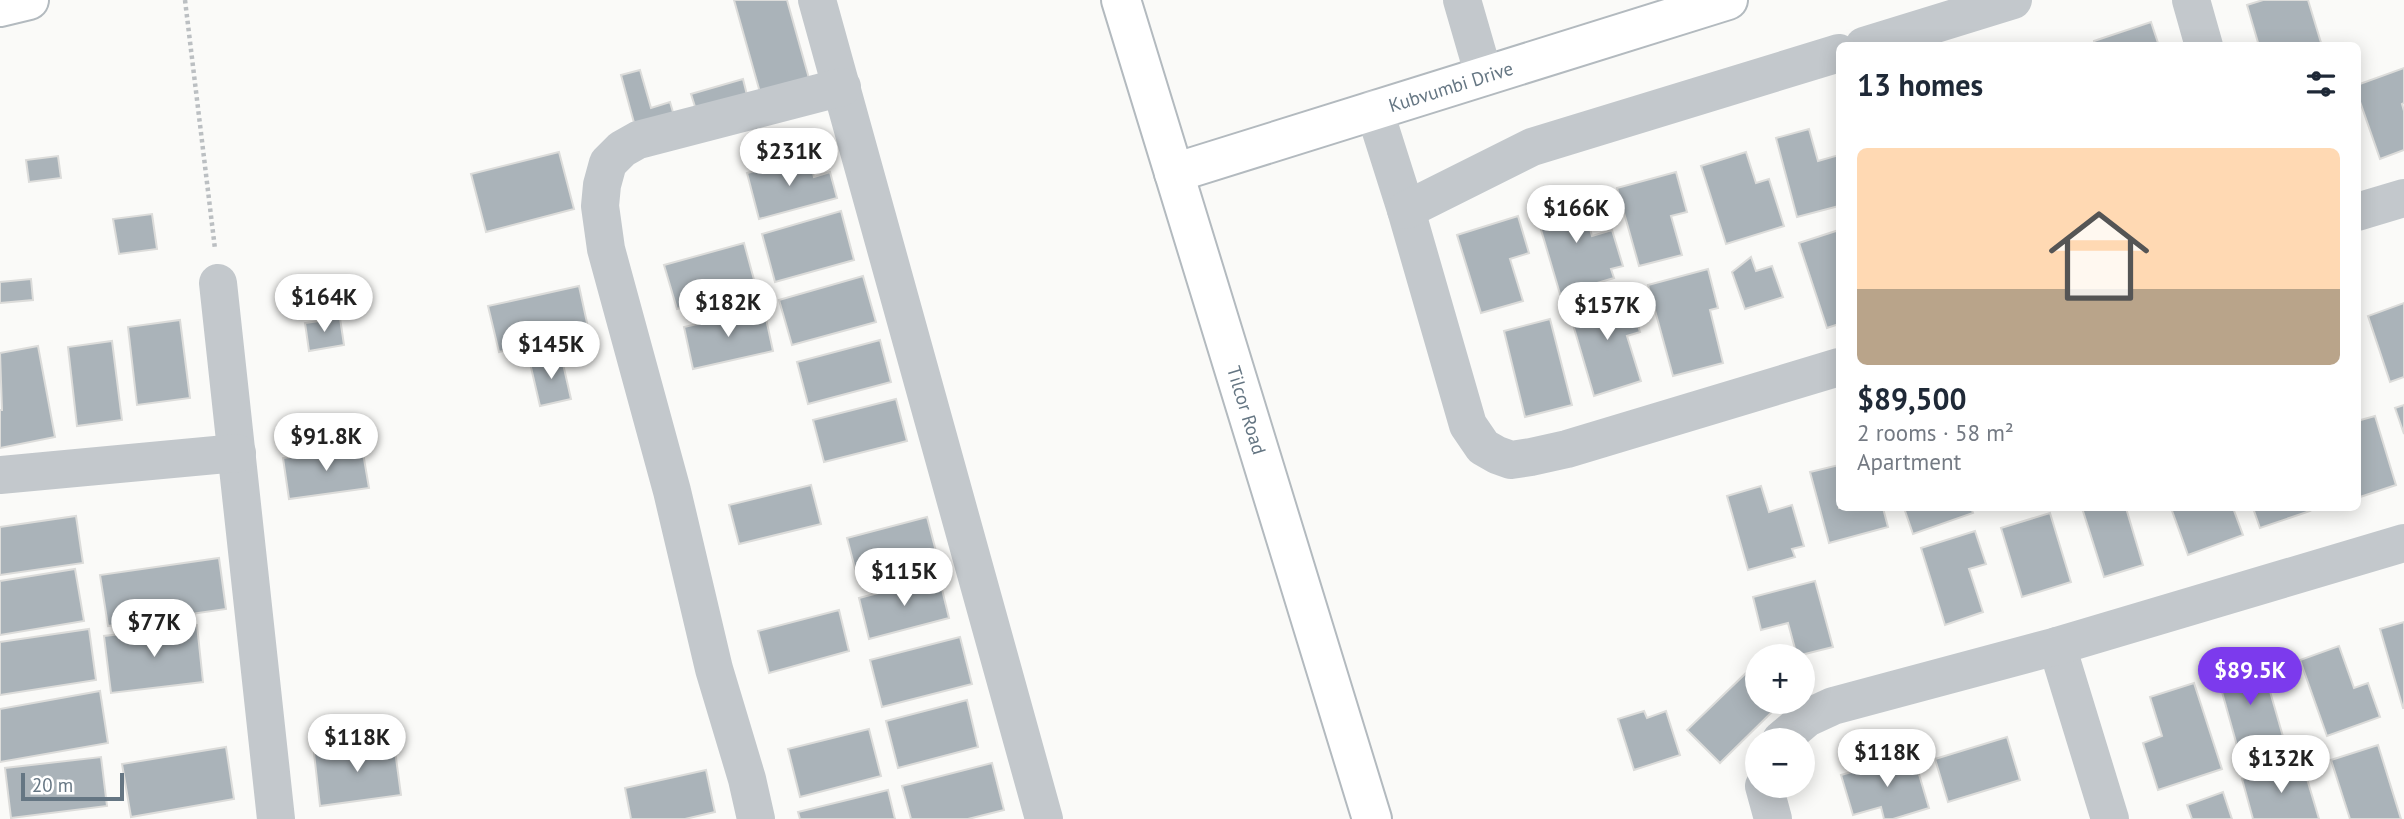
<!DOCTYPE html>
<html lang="en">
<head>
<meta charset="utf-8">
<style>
  body { margin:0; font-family:"PT Sans",sans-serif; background:#f6f6f7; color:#1f2937; height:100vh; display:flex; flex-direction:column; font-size:26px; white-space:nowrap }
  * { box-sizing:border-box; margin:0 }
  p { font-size:23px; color:#747a83 }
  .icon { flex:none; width:38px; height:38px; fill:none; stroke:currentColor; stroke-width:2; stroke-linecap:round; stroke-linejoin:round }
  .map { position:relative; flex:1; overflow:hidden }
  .drawer { position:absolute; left:1836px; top:42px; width:525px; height:469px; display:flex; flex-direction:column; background:#fff; border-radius:10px; box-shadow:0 4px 18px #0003 }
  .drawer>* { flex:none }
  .controls { position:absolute; left:1745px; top:644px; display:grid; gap:14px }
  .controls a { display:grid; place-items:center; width:70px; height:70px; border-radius:50%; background:#fff; box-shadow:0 4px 18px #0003; font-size:35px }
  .scale { position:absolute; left:21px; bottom:18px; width:103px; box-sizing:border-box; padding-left:7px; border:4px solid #657683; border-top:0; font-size:19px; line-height:24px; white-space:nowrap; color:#657683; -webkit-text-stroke:5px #fff; paint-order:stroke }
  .price { position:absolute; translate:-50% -60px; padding:0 16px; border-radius:24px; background:#fff; color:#222; font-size:23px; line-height:46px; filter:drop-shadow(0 2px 4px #0008) }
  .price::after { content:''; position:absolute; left:50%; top:42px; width:21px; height:16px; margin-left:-10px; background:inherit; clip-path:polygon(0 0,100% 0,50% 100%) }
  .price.active { background:#7c3aed; color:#fff }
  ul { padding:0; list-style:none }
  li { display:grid; align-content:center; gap:14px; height:371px; padding:0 21px }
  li+li { border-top:2px solid #e0e1e3 }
  li span { display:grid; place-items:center; height:217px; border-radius:10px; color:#555 }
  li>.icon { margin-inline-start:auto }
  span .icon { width:126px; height:126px; fill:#fffc; stroke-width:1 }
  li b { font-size:30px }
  h2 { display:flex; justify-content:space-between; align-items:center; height:84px; padding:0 21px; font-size:30px }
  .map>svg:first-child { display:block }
  .building { fill:#aab3b9; stroke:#dcdcda; stroke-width:2 }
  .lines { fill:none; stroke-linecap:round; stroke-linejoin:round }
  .secondary-casing { stroke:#b3babf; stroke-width:42 }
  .path { stroke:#bbbfc2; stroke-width:4.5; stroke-dasharray:3.5 3.5; stroke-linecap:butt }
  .street { stroke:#c3c8cc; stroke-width:38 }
  .secondary { stroke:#fff; stroke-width:38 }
  .labels { text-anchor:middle; stroke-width:7; stroke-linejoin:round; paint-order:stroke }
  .street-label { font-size:19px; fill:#657683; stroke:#fff }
</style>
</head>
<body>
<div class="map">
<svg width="2404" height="819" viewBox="0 0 2404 819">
  <rect width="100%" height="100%" fill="#fafaf8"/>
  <g class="building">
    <path d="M734 0H787L810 82 761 96Z"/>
    <path d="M2263 0H2308L2322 46H2259L2247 5Z"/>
    <path d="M2151 22 2159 46H2095L2094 41Z"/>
    <path d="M2404 68V103L2402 104 2404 111V150L2380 159 2357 93V85Z"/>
    <path d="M640 70 651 108 670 102 675 119 636 130 621 75Z"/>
    <path d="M743 79 748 99 697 113 691 94Z"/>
    <path d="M1809 129 1818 161 1839 155V206L1797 217 1776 138Z"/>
    <path d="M559 152 574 209 486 232 471 174Z"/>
    <path d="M1746 152 1756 183 1769 179 1784 226 1726 244 1701 166Z"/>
    <path d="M58 156 61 178 29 182 26 160Z"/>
    <path d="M809 157 814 177 830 172 837 198 759 219 747 173Z"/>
    <path d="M1676 172 1687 212 1671 216 1682 255 1639 266 1617 188Z"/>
    <path d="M1580 193 1592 236 1612 230 1623 266 1611 269 1614 278 1560 294 1534 206Z"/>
    <path d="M841 211 854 260 775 282 762 234Z"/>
    <path d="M152 214 157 249 119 254 113 219Z"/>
    <path d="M1518 216 1529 253 1510 259 1523 301 1481 313 1457 235Z"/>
    <path d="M1839 230V324L1827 328 1799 243Z"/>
    <path d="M744 243 756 287 677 309 664 265Z"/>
    <path d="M1751 257 1756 271 1772 266 1783 297 1745 309 1732 272Z"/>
    <path d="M1708 269 1718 308 1710 310 1723 363 1673 376 1648 285Z"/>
    <path d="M863 276 876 322 792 345 779 300Z"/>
    <path d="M31 279 33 300 0 303V282Z"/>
    <path d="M579 286 589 332 499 352 488 306Z"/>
    <path d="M1628 292 1640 332 1627 336 1641 381 1594 396 1569 311Z"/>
    <path d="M2404 303V377L2390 382 2368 316Z"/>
    <path d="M764 309 773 351 693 369 684 327Z"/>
    <path d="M340 318 344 345 309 351 305 323Z"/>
    <path d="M1550 319 1572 405 1525 417 1504 331Z"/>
    <path d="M180 320 190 398 137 405 128 327Z"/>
    <path d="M880 340 891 382 808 404 797 362Z"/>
    <path d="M112 341 122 420 77 426 68 347Z"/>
    <path d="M38 346 55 437 0 448V410H2L0 353Z"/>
    <path d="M561 355 571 399 540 406 530 363Z"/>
    <path d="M896 399 907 441 824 462 813 420Z"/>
    <path d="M2404 405V434L2395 408Z"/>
    <path d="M2375 416 2396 485 2357 498V421Z"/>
    <path d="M362 447 369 488 289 499 283 458Z"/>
    <path d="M1839 465V508H1883L1888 527 1829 543 1810 472Z"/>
    <path d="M811 485 821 524 739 544 729 505Z"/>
    <path d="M1761 486 1769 512 1792 505 1804 546 1792 549 1795 557 1748 570 1727 496Z"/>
    <path d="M1904 508H1971L1973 513 1913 534Z"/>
    <path d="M2082 508H2126L2143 565 2104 577Z"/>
    <path d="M2171 508H2233L2243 535 2188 555Z"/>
    <path d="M2253 508H2308L2310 511 2260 528Z"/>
    <path d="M2050 513 2071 582 2022 597 2001 528Z"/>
    <path d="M76 516 83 563 0 575V527Z"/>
    <path d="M927 517 938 559 858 580 847 538Z"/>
    <path d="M1975 531 1986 564 1969 569 1983 612 1945 625 1921 548Z"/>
    <path d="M219 558 226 609 108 626 100 575Z"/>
    <path d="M75 569 84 621 0 635V581Z"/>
    <path d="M939 577 949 618 869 639 859 598Z"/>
    <path d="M1815 581 1833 647 1797 656 1788 623 1761 630 1753 597Z"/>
    <path d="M839 610 849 651 769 673 758 631Z"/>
    <path d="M2404 622V708H2403L2380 629Z"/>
    <path d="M197 625 203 682 111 693 104 636Z"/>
    <path d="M89 629 96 680 0 695V642Z"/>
    <path d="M960 637 972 684 882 707 870 660Z"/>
    <path d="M2339 646 2354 688 2368 683 2380 717 2327 736 2300 660Z"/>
    <path d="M2259 653 2286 747 2241 760 2215 667Z"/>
    <path d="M1746 673 1757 684V702H1774L1778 706 1720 763 1687 730Z"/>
    <path d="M2194 683 2222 769 2158 790 2143 743 2162 736 2150 697Z"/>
    <path d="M100 691 108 743 0 762V709Z"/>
    <path d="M967 700 978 747 898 768 886 721Z"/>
    <path d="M1644 711 1647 718 1666 711 1680 755 1634 770 1618 719Z"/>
    <path d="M869 729 881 776 800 797 788 749Z"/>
    <path d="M2007 737 2020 780 1948 802 1935 759Z"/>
    <path d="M394 743 401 795 320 806 314 753Z"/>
    <path d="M2378 745 2401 819H2350L2331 760Z"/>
    <path d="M226 747 234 799 131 817 122 764Z"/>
    <path d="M1913 754 1929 808 1893 819H1884L1881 807 1853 815 1841 775Z"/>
    <path d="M101 757 107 806 11 818 5 768Z"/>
    <path d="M2302 762 2319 819H2253L2242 779Z"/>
    <path d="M992 763 1004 810 968 819H911L902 786Z"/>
    <path d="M706 770 715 812 685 819H631L625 788Z"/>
    <path d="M888 790 895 819H800L798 812Z"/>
    <path d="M2223 792 2232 819H2192L2187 805Z"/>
  </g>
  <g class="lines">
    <g class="secondary-casing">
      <g id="secondary">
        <path id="s1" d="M1121 0 1372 819"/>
        <path d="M0 7 29 0"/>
        <path id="s2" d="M1174 173 1728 0"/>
      </g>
    </g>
    <path class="path" d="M185 0 215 249"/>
    <g class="street">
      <path d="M817 0 1044 819"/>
      <path d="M1462 0 1484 76"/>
      <path d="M2191 0 2204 46"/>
      <path d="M1864 46 2013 0"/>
      <path d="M1374 109 1406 210 1468 425 1483 447 1497 455 1511 460 1531 457 1567 449 1839 367"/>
      <path d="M1406 210 1532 147 1839 53"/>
      <path d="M2357 212 2404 198"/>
      <path d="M218 283 276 819"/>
      <path d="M0 475 237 453"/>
      <path d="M2057 646 2110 819"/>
      <path d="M1781 740 1807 718 1833 706 2057 646 2404 543"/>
      <path d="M1764 786 1773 819"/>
      <path d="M756 819 747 779 714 669 672 491 606 249 600 206 602 185 608 163 622 149 638 140 842 87"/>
    </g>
    <use href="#secondary" class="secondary"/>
  </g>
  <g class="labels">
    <g class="street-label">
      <text dy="7" stroke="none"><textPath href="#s2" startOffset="290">Kubvumbi Drive</textPath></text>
      <text dy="7" stroke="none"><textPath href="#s1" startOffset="429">Tilcor Road</textPath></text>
    </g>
  </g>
</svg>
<div class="controls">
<a>+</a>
<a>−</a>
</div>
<div class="scale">20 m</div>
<b class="price" style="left:789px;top:188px">$231K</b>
<b class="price" style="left:1576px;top:245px">$166K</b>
<b class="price" style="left:324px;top:334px">$164K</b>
<b class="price" style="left:728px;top:339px">$182K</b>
<b class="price" style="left:1607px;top:342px">$157K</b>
<b class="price" style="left:551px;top:381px">$145K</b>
<b class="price" style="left:326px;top:473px">$91.8K</b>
<b class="price" style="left:904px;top:608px">$115K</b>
<b class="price" style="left:154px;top:659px">$77K</b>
<b class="price active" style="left:2250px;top:707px">$89.5K</b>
<b class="price" style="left:357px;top:774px">$118K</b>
<b class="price" style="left:1887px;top:789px">$118K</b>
<b class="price" style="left:2281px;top:795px">$132K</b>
<section class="drawer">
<h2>13 homes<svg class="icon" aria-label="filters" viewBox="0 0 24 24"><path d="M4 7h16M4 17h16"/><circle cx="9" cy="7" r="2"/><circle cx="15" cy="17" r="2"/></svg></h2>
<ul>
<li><span style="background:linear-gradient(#ffd9b3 65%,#b9a48a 0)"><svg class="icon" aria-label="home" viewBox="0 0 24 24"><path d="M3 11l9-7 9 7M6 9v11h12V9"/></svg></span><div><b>$89,500</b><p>2 rooms · 58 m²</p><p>Apartment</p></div></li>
</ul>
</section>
</div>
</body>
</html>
